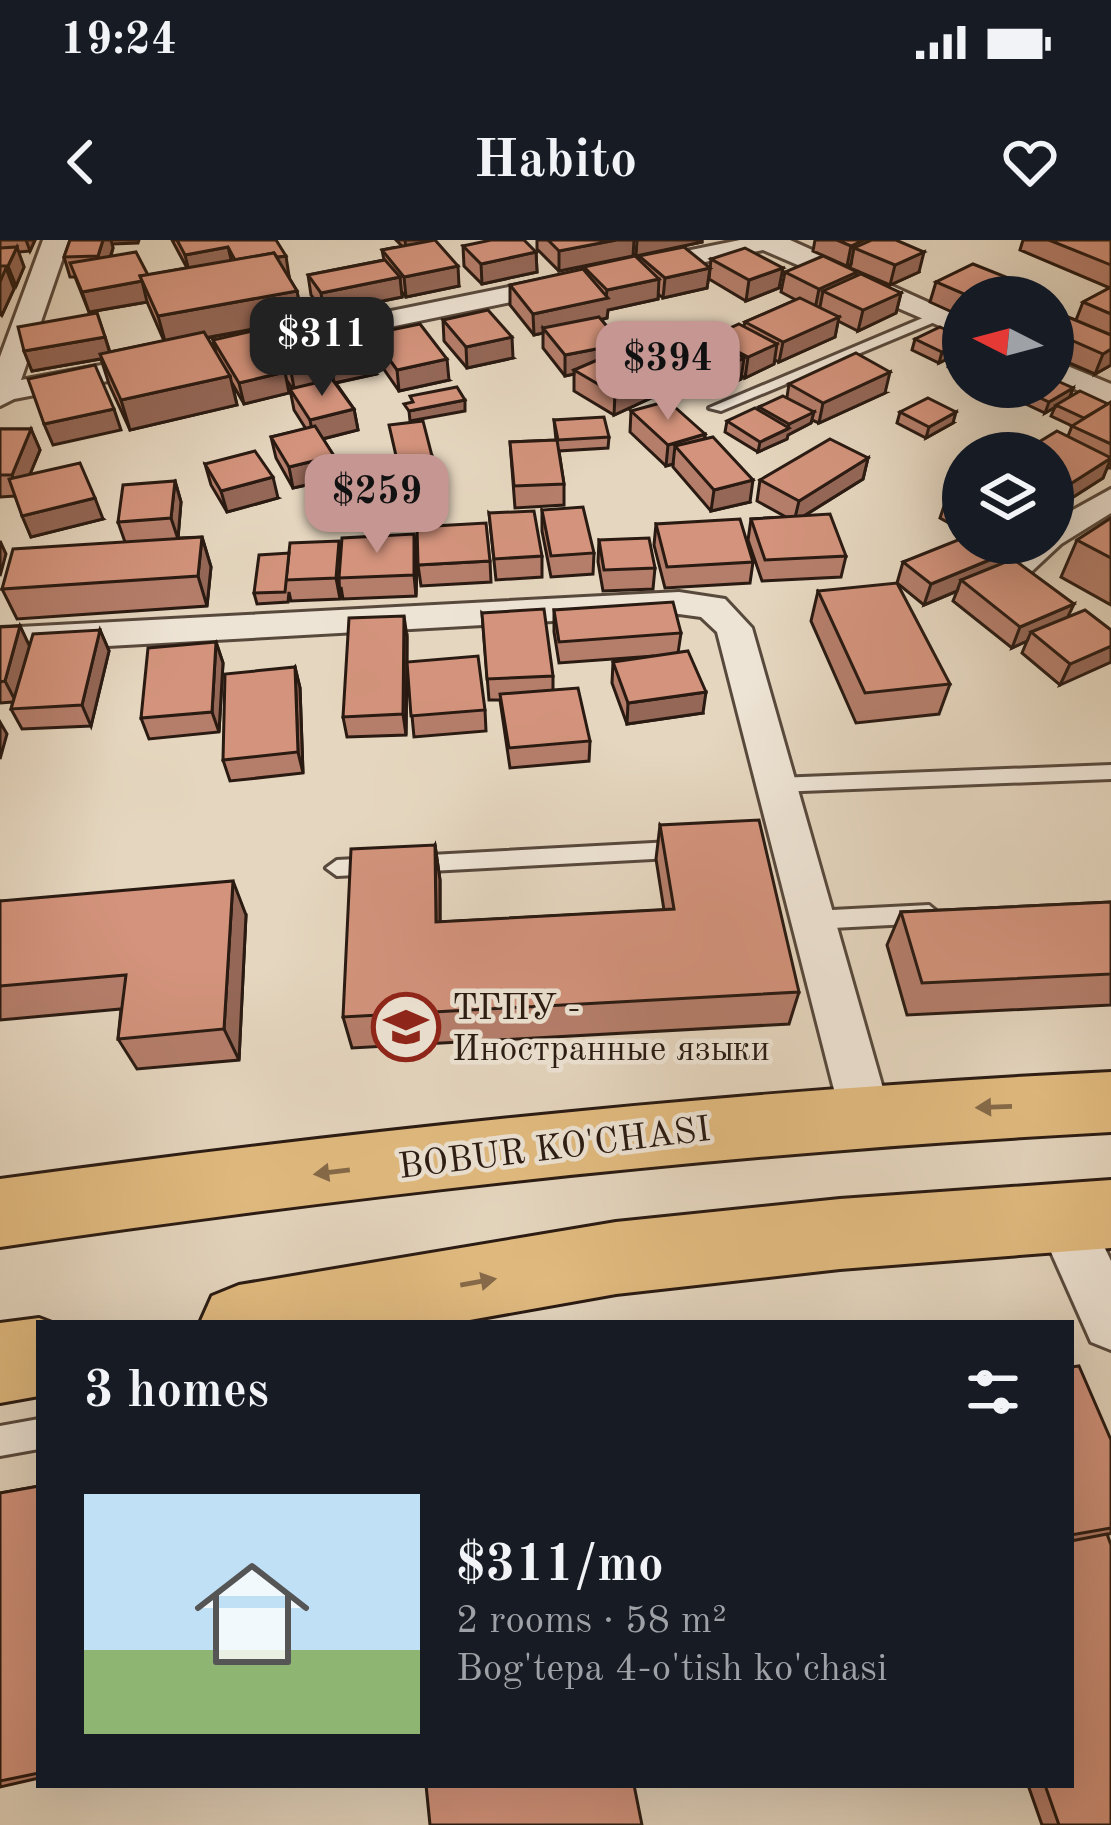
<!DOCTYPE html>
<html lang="en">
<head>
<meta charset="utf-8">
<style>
  body { margin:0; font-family:"Old Standard TT",serif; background:#20242c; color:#f1f3f6; height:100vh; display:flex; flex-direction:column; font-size:45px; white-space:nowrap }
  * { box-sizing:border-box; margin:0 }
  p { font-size:39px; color:#9ea1a6 }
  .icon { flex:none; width:66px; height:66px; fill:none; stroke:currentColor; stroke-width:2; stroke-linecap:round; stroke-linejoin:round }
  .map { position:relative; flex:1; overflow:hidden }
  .panel { position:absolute; left:36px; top:1080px; width:1038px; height:468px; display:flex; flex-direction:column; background:#171b24; border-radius:0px; box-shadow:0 12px 48px #0002 }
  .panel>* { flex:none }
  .needle { width:78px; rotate:276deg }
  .tools { position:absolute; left:942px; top:36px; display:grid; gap:24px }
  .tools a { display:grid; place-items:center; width:132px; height:132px; border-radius:50%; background:#171b24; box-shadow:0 12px 48px #0002; font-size:60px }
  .price { position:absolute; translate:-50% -102px; padding:0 27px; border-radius:24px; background:#c59692; color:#111; font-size:39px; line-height:78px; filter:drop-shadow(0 3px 6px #0008) }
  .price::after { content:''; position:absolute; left:50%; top:72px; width:36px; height:27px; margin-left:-18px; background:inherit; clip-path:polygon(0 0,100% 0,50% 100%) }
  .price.on { background:#222; color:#fff }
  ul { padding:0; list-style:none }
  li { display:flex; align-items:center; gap:36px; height:300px; padding:0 48px }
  li span { display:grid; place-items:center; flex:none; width:336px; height:240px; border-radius:0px; color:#555 }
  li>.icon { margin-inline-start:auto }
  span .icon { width:144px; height:144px; fill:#fffc; stroke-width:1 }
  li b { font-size:51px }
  h2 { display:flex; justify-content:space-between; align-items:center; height:144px; padding:0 48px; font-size:51px }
  .status { display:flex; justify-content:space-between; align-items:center; height:84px; padding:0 60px; background:#171b24; direction:ltr }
  .status svg { height:33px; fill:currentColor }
  header { display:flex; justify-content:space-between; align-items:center; height:156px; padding:0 48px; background:#171b24; font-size:54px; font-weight:700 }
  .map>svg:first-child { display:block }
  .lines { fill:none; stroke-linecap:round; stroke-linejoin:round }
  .lane-casing { stroke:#58493d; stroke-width:6 }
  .street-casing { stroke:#58493d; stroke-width:6 }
  .primary-casing { stroke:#291a12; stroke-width:6 }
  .lane { fill:#eee4d5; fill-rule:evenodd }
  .street { fill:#eee4d5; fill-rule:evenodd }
  .primary { fill:#e2bb80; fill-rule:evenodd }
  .wall { fill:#b57e6b; stroke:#291a12; stroke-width:3 }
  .shaded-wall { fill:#946757; stroke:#291a12; stroke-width:3 }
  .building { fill:#d3937c; stroke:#291a12; stroke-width:3 }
  .oneway { fill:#866a49 }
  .labels { text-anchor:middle; stroke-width:9; stroke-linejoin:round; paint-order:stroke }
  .poi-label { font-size:36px; fill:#291a12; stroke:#eee4d5; text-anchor:start }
  .street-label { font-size:36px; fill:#291a12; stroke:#eee4d5 }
</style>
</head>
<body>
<div class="status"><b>19:24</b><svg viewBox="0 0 49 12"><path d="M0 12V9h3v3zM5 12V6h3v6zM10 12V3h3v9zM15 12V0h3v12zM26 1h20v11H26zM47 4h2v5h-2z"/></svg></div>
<header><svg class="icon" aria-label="back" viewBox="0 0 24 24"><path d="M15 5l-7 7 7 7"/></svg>Habito<svg class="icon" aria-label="heart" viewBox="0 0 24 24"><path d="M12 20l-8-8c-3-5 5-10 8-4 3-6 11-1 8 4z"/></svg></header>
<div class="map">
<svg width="1111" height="1585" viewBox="0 0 1111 1585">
  <rect width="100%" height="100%" fill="#e5d6bf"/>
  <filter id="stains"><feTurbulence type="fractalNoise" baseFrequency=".00167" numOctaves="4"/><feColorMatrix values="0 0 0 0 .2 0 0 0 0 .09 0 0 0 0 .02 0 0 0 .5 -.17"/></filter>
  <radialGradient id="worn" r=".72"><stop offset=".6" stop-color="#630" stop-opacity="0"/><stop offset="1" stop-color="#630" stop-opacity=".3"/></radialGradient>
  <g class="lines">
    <g class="lane-casing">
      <g id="lane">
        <path d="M937 72 944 76 942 79 721 171 709 168Z"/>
        <path d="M1111 525V539L777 552 767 545 777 538Z"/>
        <path d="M690 601 701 609 690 617 337 636 326 628 337 620Z"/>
        <path d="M929 665 940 674 929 683 813 689 802 680 813 671Z"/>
        <path d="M39 1179V1209L0 1216V1186Z"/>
      </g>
    </g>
    <g class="street-casing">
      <g id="street">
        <path d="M43 0H69L21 140 166 113 180 122 176 128 14 159 0 166V117Z"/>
        <path d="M740 0H790L963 78V96L763 10 288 108 274 100 288 92Z"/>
        <path d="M1053 120 1111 144V164L1053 140Z"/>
        <path d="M1111 249V273L1061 304 1030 333 1046 353 1040 361H1016L993 332C1010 309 1026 303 1053 303V281Z"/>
        <path d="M679 352 725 359 752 388 890 873 883 889 865 895 847 889 840 873 717 392 701 377 679 374 0 412V388Z"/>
        <path d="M1062 951 1081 958 1111 1021V1110L1091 1102 1035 976 1043 958Z"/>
      </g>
    </g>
    <g class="primary-casing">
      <g id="primary">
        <path d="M1111 832V892C738 912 369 953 0 1007V939C369 889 739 850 1111 832Z"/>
        <path d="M1111 940V1008L840 1029 616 1054 453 1083H200L212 1056 239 1045 616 982 840 959Z"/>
        <path d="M39 1078 52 1083H39V1156L0 1163V1083Z"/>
      </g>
    </g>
    <use href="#lane" class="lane"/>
    <use href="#street" class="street"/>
    <use href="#primary" class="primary"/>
  </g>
  <g class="wall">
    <path d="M0 0H35L30 11 18 12 24 27 16 46H13L14 49 2 75H0Z"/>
    <path d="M70 0H139L138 3 112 4 113 8 111 16 148 35 187 28 172 0H276L289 36H288L297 51 302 80 207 98 216 112 213 100 266 104 263 89 303 93 301 82 376 134 336 143 354 169 358 190 323 199 334 216 338 238 293 248 276 218 271 197 306 189 294 170 290 149 292 148 286 139 289 153 244 164 232 143 237 165 130 190 109 144 101 119 32 131 24 111 97 73 110 112 164 101 147 62 89 72 75 37H70L64 17Z"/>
    <path d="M396 0H435L459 46 406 57 401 51 402 57 324 73 311 55 308 35 384 20 382 10 402 6Z"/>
    <path d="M537 0H702V2L636 16 633 13V16L559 31 537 9Z"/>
    <path d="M815 0H896L919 32 890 45 850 28 851 24 847 26 813 11Z"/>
    <path d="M1023 0H1111V125L1095 134 1053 116V74L1076 80 1083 62 1110 48 1020 10Z"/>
    <path d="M463 6 536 12 537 32 482 44 464 26Z"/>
    <path d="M639 16 710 28 707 48 663 58 658 54V59L608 70 607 78 601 80 622 104V109L658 112V108L710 100V97L744 86 745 82 796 60 781 52 785 32 856 37 901 53 896 73 858 91 838 81 835 97 779 122 775 120 774 124 745 138 742 136 741 139 705 156 679 141V145L614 175 574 151V134L565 136 543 108V93L534 95 510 65V45L584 30V27L639 20Z"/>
    <path d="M711 19 779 48 746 61 709 39Z"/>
    <path d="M936 42 1050 57H963V77L930 62Z"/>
    <path d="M443 80 513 118 467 128 444 101Z"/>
    <path d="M371 94 449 140 399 151 374 115Z"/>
    <path d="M963 98V134L948 127 951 117 939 123 912 110 915 99Z"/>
    <path d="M789 144 885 153 819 183 812 180 811 183 788 195 787 199 758 212 725 192 727 181 758 170 759 167 787 157Z"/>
    <path d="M990 147 1073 148 1070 157 1108 164 1111 162V228H1107L1103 238 1053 270V213L1068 196 1072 186 1051 176 1055 167 1045 173 1015 159 1017 152 1010 156Z"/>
    <path d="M631 171 705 194V199L750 262 711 271 673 227V224L666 226 630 192Z"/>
    <path d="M900 172 953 183 926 198 897 183Z"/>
    <path d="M554 180 609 197 608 208 559 211 564 244V265L515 268 510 202 556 200Z"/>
    <path d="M0 189H31L40 210 30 234 103 279 31 297 15 256 0 257Z"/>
    <path d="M868 218 863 239 804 276 846 316 841 337 762 341 748 300 751 279 786 277 757 261 760 240Z"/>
    <path d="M205 224 278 258 227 272 211 245Z"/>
    <path d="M175 241 181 262 178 298 202 297 211 327 207 366 17 379 2 349 125 302 118 282Z"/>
    <path d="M963 247V291L940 278 947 257Z"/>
    <path d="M542 270 594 313 593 334 551 337 542 291Z"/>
    <path d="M489 273 542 316V337L496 340Z"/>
    <path d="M1111 278V365L1061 337 1077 300Z"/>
    <path d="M656 284 753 322 750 343 665 348 654 305Z"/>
    <path d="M599 300 655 328 653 349 603 351 598 322Z"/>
    <path d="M963 303H1002L996 307 1000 324 1067 377 1111 390 1060 445 1022 413 1027 401 1012 408 953 361 957 351 924 365 897 343 903 322Z"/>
    <path d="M341 313 417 316 416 356 343 359 341 347 340 359 291 361 289 352 288 362 257 364 254 353Z"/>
    <path d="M490 321 491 342 421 346 418 325Z"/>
    <path d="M818 351 950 444 939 474 856 483 811 381Z"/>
    <path d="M554 370 681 393 678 413 703 473 627 484 612 443 613 422 654 416 559 423 554 392Z"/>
    <path d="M482 373 553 436V450L590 501 589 521 510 528 500 460H489Z"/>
    <path d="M20 386 29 406 100 390 109 411 91 486 22 489 11 469 13 462 0 463V387Z"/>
    <path d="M407 397V422L485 470 486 491 414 497 407 423 406 495 347 497 343 477Z"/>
    <path d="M216 402 223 423 219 492 149 499 141 478Z"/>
    <path d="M295 427 300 448 303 533 230 541 223 520Z"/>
    <path d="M660 585 799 752 789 784 352 808 343 777 435 605 440 640V682L664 670 656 619Z"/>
    <path d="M0 661 246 675 239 820 137 829 118 799 121 769 0 780Z"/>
    <path d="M1111 662V765L907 775 887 705 901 672Z"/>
    <path d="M1071 1127 1111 1200V1293L1107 1295 1111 1585H1042L1028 1545H1071Z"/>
    <path d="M39 1246V1538L0 1547V1253Z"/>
  </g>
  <g class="shaded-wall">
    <path d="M26 0H35L30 11Z"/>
    <path d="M103 0H111L113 8 104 36 98 16Z"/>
    <path d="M405 0H433L406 10Z"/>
    <path d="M616 0H634L633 16 559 31V11Z"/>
    <path d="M637 0H702V2L636 16Z"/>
    <path d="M864 0H879L854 8 851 24 847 26 851 6Z"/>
    <path d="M17 7 24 27 16 46 8 26Z"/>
    <path d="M228 7 233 27 190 35 185 15Z"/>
    <path d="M536 12 537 32 482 44 481 24Z"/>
    <path d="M924 12 919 32 890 45 895 25Z"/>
    <path d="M286 16 289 36 242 44 238 24Z"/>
    <path d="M458 26 459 46 406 57 404 37Z"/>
    <path d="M6 28 14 49 2 75 0 71V42Z"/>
    <path d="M710 28 707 48 663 58 665 38Z"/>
    <path d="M783 28 779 48 746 61 749 40Z"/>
    <path d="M857 32 853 52 823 51 820 67 815 69 819 49Z"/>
    <path d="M400 37 402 57 324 73 321 53Z"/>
    <path d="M659 39 658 59 608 70 607 78 547 92 543 88V93L534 95 533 74 606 58 607 50Z"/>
    <path d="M142 41 147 62 89 72 82 52Z"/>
    <path d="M297 51 302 80 166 105 158 76Z"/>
    <path d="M901 53 896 73 858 91 863 70Z"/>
    <path d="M839 77 835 97 779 122 783 102Z"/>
    <path d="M105 97 111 117 32 131 24 111Z"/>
    <path d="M512 97 513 118 467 128 466 107Z"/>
    <path d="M963 101V111L939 123 942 112Z"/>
    <path d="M622 104 621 125 574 130V134L565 136V115Z"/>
    <path d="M777 104 774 124 745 138 748 117Z"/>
    <path d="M1111 109V125L1095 134 1103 114Z"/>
    <path d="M373 113 376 134 334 143 331 123Z"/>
    <path d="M744 118 741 139 705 156 708 135Z"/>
    <path d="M447 119 449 140 399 151 397 130Z"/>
    <path d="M325 124 328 145 295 153 291 132Z"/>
    <path d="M680 125 679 145 614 175 615 154Z"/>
    <path d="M285 132 289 153 244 164 239 143Z"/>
    <path d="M890 132 885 153 819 183 823 163Z"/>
    <path d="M230 136 237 165 130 190 121 160Z"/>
    <path d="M1073 148 1069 159 1045 173 1049 162Z"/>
    <path d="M465 160V171L410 181 409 171Z"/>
    <path d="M114 169 121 190 53 205 44 184Z"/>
    <path d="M354 169 358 190 314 201 310 180Z"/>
    <path d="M814 172 811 183 788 195 787 199 758 212 760 202 788 189 789 184Z"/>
    <path d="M956 172 953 183 926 198 929 187Z"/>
    <path d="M31 189 40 210 21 256 12 235Z"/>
    <path d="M705 194 703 215 675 206 673 224 666 226 668 205Z"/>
    <path d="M334 216 338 238 293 248 289 227Z"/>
    <path d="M432 216 434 237 399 241 397 220Z"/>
    <path d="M868 218 863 239 794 282 799 261Z"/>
    <path d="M1111 218 1103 238 1053 270V255Z"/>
    <path d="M273 237 278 258 227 272 221 251Z"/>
    <path d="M753 240 750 262 711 271 714 250Z"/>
    <path d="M175 241 181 262 178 299 171 278Z"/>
    <path d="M95 258 103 279 31 297 22 276Z"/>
    <path d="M414 294 417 316 416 356 414 335Z"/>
    <path d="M202 297 211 327 207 366 198 336Z"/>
    <path d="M0 301 6 314 0 336Z"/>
    <path d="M339 301 342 323 339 338 340 359 336 338Z"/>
    <path d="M1004 314 996 335 961 340 957 351 924 365 931 344Z"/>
    <path d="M1074 364 1064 385 1031 392 1027 401 1012 408 1020 387Z"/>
    <path d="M404 376 407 397 406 495 403 474Z"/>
    <path d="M20 386 30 407 16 462 5 441Z"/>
    <path d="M100 390 109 411 91 486 82 465Z"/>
    <path d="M216 402 223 423 219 492 212 472Z"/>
    <path d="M1111 406V422L1060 445 1070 424Z"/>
    <path d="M295 427 300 448 303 533 298 512Z"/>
    <path d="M706 452 703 473 627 484 628 463Z"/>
    <path d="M0 482 7 494 0 519Z"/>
    <path d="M435 605 440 640V715L436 682Z"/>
    <path d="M233 641 246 675 239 820 224 789Z"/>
  </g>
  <g class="building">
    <path d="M70 0H103L98 16 64 17Z"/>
    <path d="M177 0H276L286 16 277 17 274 13 235 20 228 7 185 15Z"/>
    <path d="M435 0 458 26 404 37 382 10Z"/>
    <path d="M491 0H524L536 12 481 24 463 6Z"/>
    <path d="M548 0H616L559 11Z"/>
    <path d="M837 0H864L851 6Z"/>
    <path d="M872 0H896L924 12 895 25 854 8Z"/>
    <path d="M1049 0H1111V25Z"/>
    <path d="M17 7 8 26H0V8Z"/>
    <path d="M684 7 710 28 665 38 639 16Z"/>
    <path d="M745 8 783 28 749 40 711 19Z"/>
    <path d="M136 12 148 35 140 36 142 41 82 52 70 23Z"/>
    <path d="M274 13 297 51 158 76 140 36Z"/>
    <path d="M635 16 659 39 607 50 584 27Z"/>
    <path d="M823 16 857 32 819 49 785 32Z"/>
    <path d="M385 20 400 37 321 53 308 35Z"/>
    <path d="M973 24 1051 55 1048 57H971L936 42Z"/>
    <path d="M583 29 608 58 533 74 510 45Z"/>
    <path d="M861 34 901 53 863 70 823 51Z"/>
    <path d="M1111 47V74L1083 62Z"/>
    <path d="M800 58 839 77 783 102 745 82Z"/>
    <path d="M488 70 512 97 466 107 443 80Z"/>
    <path d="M1056 72 1111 95V109L1103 114 1053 92V74Z"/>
    <path d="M97 73 105 97 24 111 18 87Z"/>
    <path d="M342 73 373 113 331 123 301 82Z"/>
    <path d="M599 77 622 104 565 115 543 88Z"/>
    <path d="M296 82 325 124 291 132 263 89Z"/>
    <path d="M420 84 447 119 397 130 371 94Z"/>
    <path d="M739 84 777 104 748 117 710 97Z"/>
    <path d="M940 87 963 98V101L942 112 915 99Z"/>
    <path d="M257 90 285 132 239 143 213 100Z"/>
    <path d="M204 92 230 136 121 160 100 114Z"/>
    <path d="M694 92 744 118 708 135 658 108Z"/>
    <path d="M639 102 680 125 615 154 574 130Z"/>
    <path d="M963 110V122L951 117Z"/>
    <path d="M856 113 890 132 823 163 789 144Z"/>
    <path d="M95 125 114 169 44 184 28 139Z"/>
    <path d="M332 139 354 169 310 180 290 149Z"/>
    <path d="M1053 139 1073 148 1049 162 1019 148 1053 147Z"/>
    <path d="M457 147 465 160 409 171 404 164 413 162 410 156Z"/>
    <path d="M1080 151 1108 164 1084 178 1056 165Z"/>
    <path d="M783 156 814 172 789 184 759 167Z"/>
    <path d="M928 158 956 172 929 187 900 172Z"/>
    <path d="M668 161 705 194 668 205 631 171Z"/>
    <path d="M1111 162V204L1072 186Z"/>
    <path d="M755 168 789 188 760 202 727 181Z"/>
    <path d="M604 177 609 197 558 200 554 180Z"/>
    <path d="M423 181 432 216 397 220 389 185Z"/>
    <path d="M315 186 334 216 289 227 271 197Z"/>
    <path d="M0 189H31L12 235H0Z"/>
    <path d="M1057 191 1111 218 1053 255V213H1021Z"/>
    <path d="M713 197 753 240 714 250 675 206Z"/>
    <path d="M830 199 868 218 799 261 760 240Z"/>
    <path d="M557 200 564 244 514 246 510 202Z"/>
    <path d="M255 211 273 237 221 251 205 224Z"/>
    <path d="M80 223 95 258 22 276 9 239Z"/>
    <path d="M175 241 171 278 118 282 123 245Z"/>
    <path d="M963 247V266L947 257Z"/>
    <path d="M583 267 594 313 551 316 542 270Z"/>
    <path d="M534 271 542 316 494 319 489 273Z"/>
    <path d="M830 274 846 316 765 320 751 279Z"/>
    <path d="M1111 278V318L1077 300Z"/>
    <path d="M740 279 753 322 667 327 656 284Z"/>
    <path d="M486 283 490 321 418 325 417 287Z"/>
    <path d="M414 294V335L339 338 342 298Z"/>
    <path d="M202 297 198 336 2 349 13 309Z"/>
    <path d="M649 298 655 328 604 330 599 300Z"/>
    <path d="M963 298V303H990L1004 314 931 344 903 322Z"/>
    <path d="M339 301 336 338 286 340 290 303Z"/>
    <path d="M289 313 285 352 254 353 259 315Z"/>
    <path d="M1013 319 1074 364 1020 387 961 340Z"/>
    <path d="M897 343 950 444 865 453 818 351Z"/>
    <path d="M673 362 681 393 559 402 554 370Z"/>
    <path d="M544 369 553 436 487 439 482 373Z"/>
    <path d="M1085 370 1111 390V406L1070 424 1031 392Z"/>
    <path d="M404 376 403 474 343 477 349 378Z"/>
    <path d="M20 386 5 441 0 442V387Z"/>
    <path d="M100 390 82 465 11 469 33 394Z"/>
    <path d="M216 402 212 472 141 478 148 408Z"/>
    <path d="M688 411 706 452 628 463 613 422Z"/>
    <path d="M478 416 485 470 411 476 407 422Z"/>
    <path d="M295 427 298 512 223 520 225 434Z"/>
    <path d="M578 448 590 501 509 508 500 454Z"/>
    <path d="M759 580 799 752 343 777 351 609 435 605 436 682 674 669 660 585Z"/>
    <path d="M233 641 224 789 118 799 126 735 0 746V661Z"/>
    <path d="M1111 662V734L922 743 901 672Z"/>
    <path d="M1079 1126 1111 1200V1288L1071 1295V1127Z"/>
    <path d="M39 1246V1533L0 1541V1253Z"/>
    <path d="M1107 1294 1111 1305V1585H1059L1045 1545H1071V1301Z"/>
    <path d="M426 1545H634L642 1585H430Z"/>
  </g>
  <defs><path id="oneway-solid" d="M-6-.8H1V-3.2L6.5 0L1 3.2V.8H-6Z" transform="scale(3)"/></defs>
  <g class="oneway">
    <use href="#oneway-solid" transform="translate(994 867) rotate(178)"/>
    <use href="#oneway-solid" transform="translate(332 932) rotate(173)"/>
    <use href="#oneway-solid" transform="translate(478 1042) rotate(-10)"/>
  </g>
  <defs>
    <g id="school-ring" transform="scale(3.45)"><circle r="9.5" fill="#eee4d5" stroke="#8f2418" stroke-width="1.5"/><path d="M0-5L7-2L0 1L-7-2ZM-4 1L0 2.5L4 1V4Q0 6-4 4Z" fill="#8f2418"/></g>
  </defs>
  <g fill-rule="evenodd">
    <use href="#school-ring" x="406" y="787"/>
  </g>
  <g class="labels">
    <g class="poi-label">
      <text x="452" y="779">ТГПУ -<tspan x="452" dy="41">Иностранные языки</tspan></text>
    </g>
    <g class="street-label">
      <text transform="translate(554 906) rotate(-7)" y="13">BOBUR KO'CHASI</text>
    </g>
  </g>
  <rect width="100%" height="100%" filter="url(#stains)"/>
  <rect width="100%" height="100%" fill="url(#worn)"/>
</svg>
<div class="tools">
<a><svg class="needle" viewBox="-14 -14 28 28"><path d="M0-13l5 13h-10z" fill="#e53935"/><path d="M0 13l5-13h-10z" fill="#9ea1a6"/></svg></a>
<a><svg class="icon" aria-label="layers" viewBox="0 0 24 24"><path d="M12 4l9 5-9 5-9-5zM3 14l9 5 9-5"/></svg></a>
</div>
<b class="price on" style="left:322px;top:159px">$311</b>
<b class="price" style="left:668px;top:183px">$394</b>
<b class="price" style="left:377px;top:316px">$259</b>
<section class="panel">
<h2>3 homes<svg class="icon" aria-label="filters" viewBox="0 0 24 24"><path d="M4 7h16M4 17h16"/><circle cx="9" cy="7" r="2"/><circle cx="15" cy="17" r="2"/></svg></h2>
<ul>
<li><span style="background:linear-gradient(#bfe0f5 65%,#8fb573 0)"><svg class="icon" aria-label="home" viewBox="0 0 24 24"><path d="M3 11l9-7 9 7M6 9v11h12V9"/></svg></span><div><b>$311/mo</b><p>2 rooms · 58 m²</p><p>Bog'tepa 4-o'tish ko'chasi</p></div></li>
</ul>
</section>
</div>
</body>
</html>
